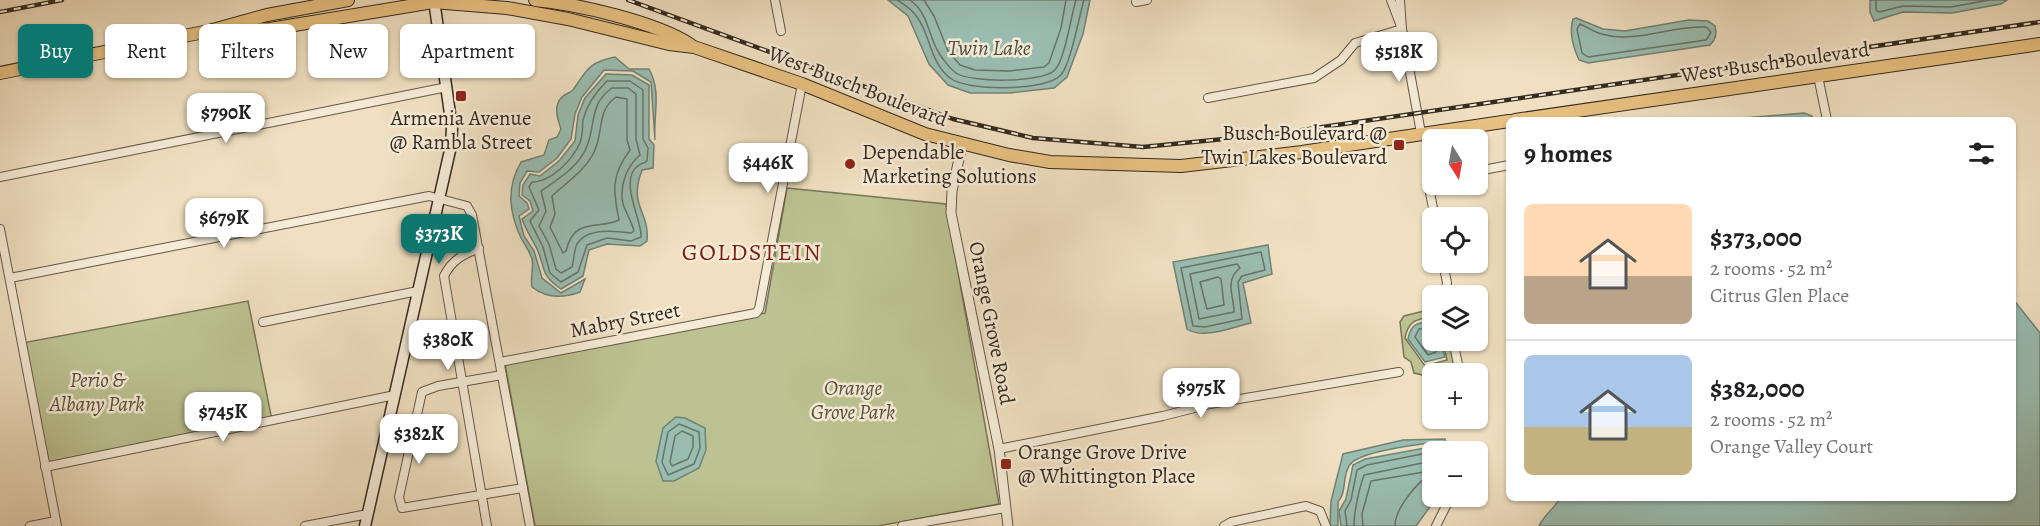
<!DOCTYPE html>
<html lang="en">
<head>
<meta charset="utf-8">
<style>
  body { margin:0; font-family:Alegreya,serif; background:#f2f2f2; color:#202124; height:100vh; display:flex; flex-direction:column; font-size:22px; white-space:nowrap }
  * { box-sizing:border-box; margin:0 }
  p { font-size:20px; color:#757577 }
  .icon { flex:none; width:33px; height:33px; fill:none; stroke:currentColor; stroke-width:2; stroke-linecap:round; stroke-linejoin:round }
  .map { position:relative; flex:1; overflow:hidden }
  .sheet { position:absolute; left:1506px; top:117px; width:510px; height:384px; display:flex; flex-direction:column; background:#fff; border-radius:9px; box-shadow:0 2px 4px #0004 }
  .sheet>* { flex:none }
  .guide { position:absolute; left:18px; top:24px; width:570px; height:54px; display:flex; gap:12px }
  .needle { width:39px; rotate:169deg }
  .controls { position:absolute; left:1422px; top:129px; display:grid; gap:12px }
  .controls a { display:grid; place-items:center; width:66px; height:66px; border-radius:9px; background:#fff; box-shadow:0 2px 4px #0004; font-size:30px }
  .price { position:absolute; translate:-50% -51px; padding:0 14px; border-radius:12px; background:#fff; color:#222; font-size:20px; line-height:39px; filter:drop-shadow(0 2px 3px #0008) }
  .price::after { content:''; position:absolute; left:50%; top:36px; width:18px; height:14px; margin-left:-9px; background:inherit; clip-path:polygon(0 0,100% 0,50% 100%) }
  .price.selected { background:#0f766e; color:#fff }
  ul { padding:0; list-style:none }
  li { display:flex; align-items:center; gap:18px; height:150px; padding:0 18px }
  li+li { border-top:2px solid #e0e0e0 }
  li span { display:grid; place-items:center; flex:none; width:168px; height:120px; border-radius:9px; color:#555 }
  li>.icon { margin-inline-start:auto }
  span .icon { width:72px; height:72px; fill:#fffc; stroke-width:1 }
  li b { font-size:26px }
  h2 { display:flex; justify-content:space-between; align-items:center; height:72px; padding:0 18px; font-size:26px }
  .chip { padding:0 21px; border-radius:9px; background:#fff; box-shadow:0 2px 4px #0004; font-size:21px; line-height:54px }
  .chip.selected { background:#0f766e; color:#fff }
  .map>svg:first-child { display:block }
  .green { fill:#bcc291; stroke:#787658; stroke-width:1.5 }
  .water { fill:#9abdb1; stroke:#718277; stroke-width:1.5 }
  .lines { fill:none; stroke-linecap:round; stroke-linejoin:round }
  .shore { stroke:#677468; stroke-width:1.5 }
  .minor-casing { stroke:#635848; stroke-width:10 }
  .tertiary-casing { stroke:#635848; stroke-width:11 }
  .secondary-casing { stroke:#342a1f; stroke-width:13 }
  .primary-casing { stroke:#342a1f; stroke-width:14 }
  .minor { stroke:#f5ebd7; stroke-width:8 }
  .tertiary { stroke:#f5ebd7; stroke-width:9 }
  .secondary { stroke:#f5ebd7; stroke-width:10 }
  .primary { stroke:#e8c080; stroke-width:12 }
  .rail-casing { stroke:#342a1f; stroke-width:4.5 }
  .rail { stroke:#f5ebd7; stroke-width:2; stroke-dasharray:7; stroke-linecap:butt }
  .poi-dot { fill:#8f2418; stroke:#f5ebd7; stroke-width:2 }
  .labels { text-anchor:middle; stroke-width:5; stroke-linejoin:round; paint-order:stroke }
  .street-label { font-size:21px; fill:#342a1f; stroke:#f5ebd7 }
  .poi-label { font-size:21px; fill:#342a1f; stroke:#f5ebd7; text-anchor:start }
  .park-label { font-size:21px; font-style:italic; fill:#56503c; stroke:#f5ebd7 }
  .water-label { font-size:22px; font-style:italic; fill:#4e4f44; stroke:#f5ebd7 }
  .quarter-label { font-size:24px; letter-spacing:1.5px; fill:#7a1f14; stroke:#f5ebd7 }
</style>
</head>
<body>
<div class="map">
<svg width="2040" height="526" viewBox="0 0 2040 526">
  <rect width="100%" height="100%" fill="#f0e0c1"/>
  <filter id="stains"><feTurbulence type="fractalNoise" baseFrequency=".00333" numOctaves="4"/><feColorMatrix values="0 0 0 0 .2 0 0 0 0 .09 0 0 0 0 .02 0 0 0 .5 -.17"/></filter>
  <radialGradient id="worn" r=".72"><stop offset=".6" stop-color="#630" stop-opacity="0"/><stop offset="1" stop-color="#630" stop-opacity=".3"/></radialGradient>
  <g class="green">
    <path d="M787 188 946 204 999 504 878 526H535L505 364 765 313Z"/>
    <path d="M248 301 272 420 45 467 22 343Z"/>
    <path d="M1432 309V317C1416 319 1408 321 1405 338L1425 366 1447 360 1443 341H1449L1455 370 1432 374 1431 377 1414 373 1411 362 1404 357 1400 322 1404 316Z"/>
  </g>
  <g class="water">
    <path d="M888 0H1090L1083 34 1067 77 1054 88 1010 93H970L948 85 929 64 908 16Z"/>
    <path d="M1870 0H2007L2001 4 1952 13 1903 12 1874 21 1870 12Z"/>
    <path d="M1576 18 1603 29 1625 31 1689 20 1708 21 1715 26C1717 34 1716 39 1710 45L1588 63 1579 60C1573 48 1569 32 1573 19Z"/>
    <path d="M615 57 629 69H649C662 92 653 115 655 140L651 82 633 71 604 70 582 97 575 114 571 139 557 158 539 172 527 171 520 183 519 196 527 203 529 209 519 216 524 236 534 251 542 278 561 293 585 279 580 292C564 298 547 299 532 287 530 278 534 268 532 259 530 252 525 245 521 238 509 212 506 188 521 162L544 155 549 140 557 137 561 129C558 120 553 107 561 98 564 94 570 93 573 90 587 70 589 62 615 57Z"/>
    <path d="M606 74 632 75 649 85V139L654 145 653 168 642 170C628 207 650 211 647 241L640 246 607 244 589 250 583 276 561 289C540 275 546 269 537 249 532 239 526 230 522 219L533 211 530 201 522 195 523 185 530 174 540 176 559 161 575 141 578 115 585 98Z"/>
    <path d="M1804 113 1812 116 1814 120H1720Z"/>
    <path d="M1268 245 1272 274 1243 283 1251 323C1233 327 1203 340 1187 329L1173 262Z"/>
    <path d="M2013 299 2040 333V526H1539C1544 515 1554 509 1560 498H2013Z"/>
    <path d="M1432 321V340L1440 341 1445 357 1425 362 1408 339C1411 323 1418 323 1432 321Z"/>
    <path d="M676 417 685 418 705 428 706 450 699 468 674 481H663L656 461 663 428Z"/>
    <path d="M1445 439 1448 451 1435 442C1418 445 1357 451 1349 466 1342 477 1347 492 1338 502V526H1330L1331 501 1343 454 1403 440Z"/>
    <path d="M1436 446 1442 451 1432 452V496L1437 497 1416 526H1341L1339 511 1346 499 1353 465 1365 459Z"/>
  </g>
  <g class="lines">
    <g class="shore">
      <path d="M897 0C902 3 908 7 912 11 931 30 928 61 950 78 968 92 1046 91 1061 75 1071 63 1079 16 1084 0"/>
      <path d="M910 0C931 15 928 42 943 59 947 64 951 70 956 73 971 83 1042 83 1055 70 1065 59 1071 16 1076 0"/>
      <path d="M924 0 934 16 948 51 960 65 975 70 1009 71 1044 67 1049 63 1061 28 1066 0"/>
      <path d="M1876 0V10L1879 12 1903 6 1951 7 1989 0"/>
      <path d="M1580 24C1587 27 1594 32 1602 34 1636 44 1671 25 1706 27L1711 32 1706 40 1588 57 1582 53 1577 29Z"/>
      <path d="M607 81H630L643 90V139L648 148 647 161C645 163 642 163 639 165 617 179 643 222 641 237L631 241 607 238 587 245 578 272 561 282 550 273 543 247 530 221 539 210 529 187 532 182C551 182 571 161 579 145 583 139 582 129 583 121 586 106 596 92 607 81Z"/>
      <path d="M612 88H628L636 94V139L640 155C627 166 619 185 623 204 626 213 632 222 634 231L631 233C616 231 587 227 577 244 574 250 574 260 572 267L561 273 556 269 549 244 539 226 546 211 541 191C557 180 580 166 587 146 596 124 589 104 612 88Z"/>
      <path d="M616 97 627 99V140L630 150C611 175 613 191 619 220 599 230 574 216 566 251L563 253 550 227 555 214 552 196C567 182 585 171 594 152 604 133 596 111 616 97Z"/>
      <path d="M1261 252 1265 270 1242 276 1238 282 1242 319 1205 327 1193 326 1181 268Z"/>
      <path d="M1237 264 1240 268C1224 281 1234 295 1234 312L1199 319 1190 274Z"/>
      <path d="M1218 277 1221 279 1224 305 1207 309 1200 282Z"/>
      <path d="M1432 327 1419 329 1415 337 1428 355 1436 352 1434 340"/>
      <path d="M679 424 699 432 700 448 694 464 668 475 662 462 668 432Z"/>
      <path d="M682 431 693 436V447L688 459 672 466 670 462 675 436Z"/>
      <path d="M1347 526 1345 511 1351 500 1357 470 1367 465 1432 452"/>
      <path d="M1354 526C1354 512 1359 489 1364 475L1432 461"/>
      <path d="M1363 526 1362 514 1371 481 1430 471V475C1416 483 1395 509 1395 526"/>
    </g>
    <g class="minor-casing">
      <g id="minor">
        <path d="M775 0 781 31"/>
        <path d="M1391 0 1402 29"/>
        <path d="M1400 0 1402 29 1421 133"/>
        <path d="M1136 2 1147 0"/>
        <path d="M1818 76 1827 120"/>
        <path d="M1208 98 1314 78 1341 60 1355 43 1402 29"/>
        <path d="M1478 171 1509 165"/>
        <path d="M0 177 447 87"/>
        <path d="M1432 184 1429 188 1435 218"/>
        <path d="M0 229 57 526"/>
        <path d="M479 248C462 255 452 260 444 276L487 526"/>
        <path d="M1443 262 1447 283 1444 296"/>
        <path d="M10 278 429 196 467 206 472 215 530 526"/>
        <path d="M263 322 418 291"/>
        <path d="M1453 340 1460 374"/>
        <path d="M500 362 756 313 759 309 802 84"/>
        <path d="M502 375 438 386 422 392 399 497 402 508 523 488"/>
        <path d="M999 449 1163 416 1210 404 1399 372"/>
        <path d="M1474 452 1475 450"/>
        <path d="M45 467 395 395"/>
        <path d="M30 526 56 521"/>
        <path d="M305 526 368 514"/>
        <path d="M902 526 1005 508"/>
        <path d="M1224 526 1231 522 1306 506 1320 511 1326 526"/>
        <path d="M1436 526 1451 496"/>
      </g>
    </g>
    <g class="tertiary-casing">
      <path id="tertiary" d="M962 145 952 191 951 213 999 449 1008 526"/>
    </g>
    <g class="secondary-casing">
      <path id="secondary" d="M365 526 451 146 452 128 434 0"/>
    </g>
    <g class="primary-casing">
      <g id="primary">
        <path d="M535 0C577 4 656 22 691 45"/>
        <path d="M209 31 270 29 433 2 507 8 568 19 669 44 694 47 802 84 925 134 1009 155 1050 162 1181 166 1302 152 1509 121"/>
        <path d="M0 73 209 31 267 15 348 0"/>
        <path d="M1515 120 2040 44"/>
      </g>
    </g>
    <use href="#minor" class="minor"/>
    <use href="#tertiary" class="tertiary"/>
    <use href="#secondary" class="secondary"/>
    <use href="#primary" class="primary"/>
    <g class="rail-casing">
      <g id="rail">
        <path d="M628 0 953 119 1033 138 1143 147 1275 134 2040 22"/>
        <path d="M0 12 62 0"/>
      </g>
    </g>
    <use href="#rail" class="rail"/>
  </g>
  <g class="poi-dot">
    <rect x="455" y="90" width="12" height="12" rx="3"/>
    <rect x="1393" y="139" width="12" height="12" rx="3"/>
    <circle cx="850" cy="164" r="6"/>
    <rect x="1000" y="458" width="12" height="12" rx="3"/>
  </g>
  <g class="labels">
    <g class="street-label">
      <text transform="translate(1775 62) rotate(-8)" y="7">West Busch Boulevard</text>
      <text transform="translate(858 86) rotate(21)" y="7">West Busch Boulevard</text>
      <text transform="translate(625 320) rotate(-11)" y="7">Mabry Street</text>
      <text transform="translate(992 323) rotate(79)" y="7">Orange Grove Road</text>
    </g>
    <g class="poi-label">
      <text x="461" y="125" text-anchor="middle">Armenia Avenue<tspan x="461" dy="24">@ Rambla Street</tspan></text>
      <text x="1387" y="140" text-anchor="end">Busch Boulevard @<tspan x="1387" dy="24">Twin Lakes Boulevard</tspan></text>
      <text x="862" y="159">Dependable<tspan x="862" dy="24">Marketing Solutions</tspan></text>
      <text x="1018" y="459">Orange Grove Drive<tspan x="1018" dy="24">@ Whittington Place</tspan></text>
    </g>
    <g class="park-label">
      <text x="97" y="387">Perio &amp;<tspan x="97" dy="24">Albany Park</tspan></text>
      <text x="853" y="395">Orange<tspan x="853" dy="24">Grove Park</tspan></text>
    </g>
    <g class="water-label">
      <text x="989" y="55">Twin Lake</text>
    </g>
    <g class="quarter-label">
      <text x="752" y="260">GOLDSTEIN</text>
    </g>
  </g>
  <rect width="100%" height="100%" filter="url(#stains)"/>
  <rect width="100%" height="100%" fill="url(#worn)"/>
</svg>
<div class="controls">
<a><svg class="needle" viewBox="-14 -14 28 28"><path d="M0-13l5 13h-10z" fill="#e53935"/><path d="M0 13l5-13h-10z" fill="#757577"/></svg></a>
<a><svg class="icon" aria-label="locate" viewBox="0 0 24 24"><circle cx="12" cy="12" r="6"/><path d="M12 2v4M12 18v4M2 12h4M18 12h4"/></svg></a>
<a><svg class="icon" aria-label="layers" viewBox="0 0 24 24"><path d="M12 4l9 5-9 5-9-5zM3 14l9 5 9-5"/></svg></a>
<a>+</a>
<a>−</a>
</div>
<b class="price" style="left:1399px;top:83px">$518K</b>
<b class="price" style="left:226px;top:144px">$790K</b>
<b class="price" style="left:768px;top:194px">$446K</b>
<b class="price" style="left:224px;top:249px">$679K</b>
<b class="price selected" style="left:439px;top:265px">$373K</b>
<b class="price" style="left:448px;top:371px">$380K</b>
<b class="price" style="left:1201px;top:419px">$975K</b>
<b class="price" style="left:223px;top:443px">$745K</b>
<b class="price" style="left:419px;top:465px">$382K</b>
<div class="guide">
<a class="chip selected">Buy</a>
<a class="chip">Rent</a>
<a class="chip">Filters</a>
<a class="chip">New</a>
<a class="chip">Apartment</a>
</div>
<section class="sheet">
<h2>9 homes<svg class="icon" aria-label="filters" viewBox="0 0 24 24"><path d="M4 7h16M4 17h16"/><circle cx="9" cy="7" r="2"/><circle cx="15" cy="17" r="2"/></svg></h2>
<ul>
<li><span style="background:linear-gradient(#ffd9b3 60%,#b9a48a 0)"><svg class="icon" aria-label="home" viewBox="0 0 24 24"><path d="M3 11l9-7 9 7M6 9v11h12V9"/></svg></span><div><b>$373,000</b><p>2 rooms · 52 m²</p><p>Citrus Glen Place</p></div></li>
<li><span style="background:linear-gradient(#a9c7e8 60%,#c2b280 0)"><svg class="icon" aria-label="home" viewBox="0 0 24 24"><path d="M3 11l9-7 9 7M6 9v11h12V9"/></svg></span><div><b>$382,000</b><p>2 rooms · 52 m²</p><p>Orange Valley Court</p></div></li>
</ul>
</section>
</div>
</body>
</html>
